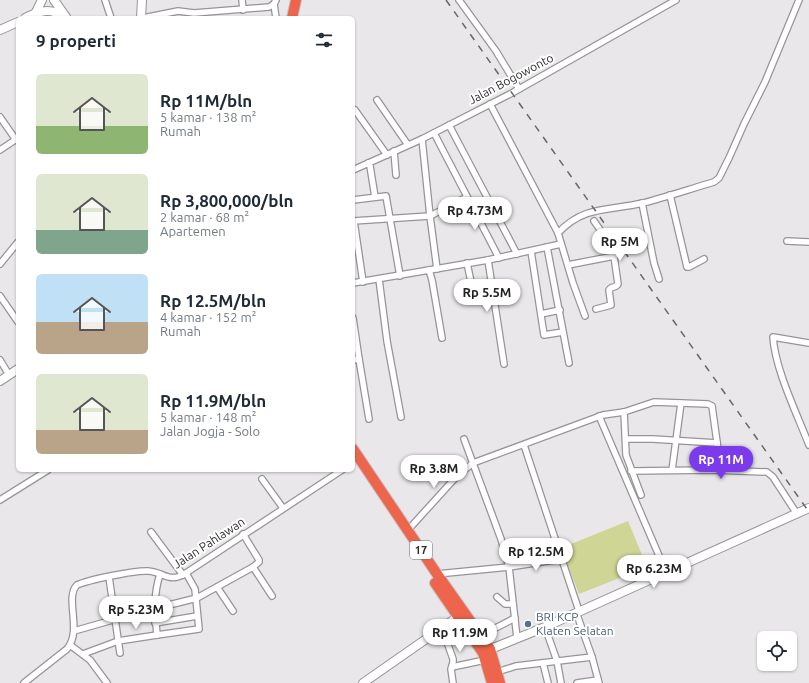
<!DOCTYPE html>
<html lang="id">
<head>
<meta charset="utf-8">
<style>
  body { margin:0; font-family:Ubuntu,sans-serif; background:#f6f6f7; color:#1f2937; height:100vh; display:flex; flex-direction:column; font-size:15px; white-space:nowrap }
  * { box-sizing:border-box; margin:0 }
  p { font-size:13px; color:#747a83 }
  .icon { flex:none; width:22px; height:22px; fill:none; stroke:currentColor; stroke-width:2; stroke-linecap:round; stroke-linejoin:round }
  .map { position:relative; flex:1; overflow:hidden }
  .drawer { position:absolute; left:16px; top:16px; width:339px; height:456px; display:flex; flex-direction:column; background:#fff; border-radius:6px; box-shadow:0 1px 3px #0004 }
  .drawer>* { flex:none }
  .tools { position:absolute; left:757px; top:631px; display:grid; gap:8px }
  .tools a { display:grid; place-items:center; width:40px; height:40px; border-radius:6px; background:#fff; box-shadow:0 1px 3px #0004; font-size:20px }
  .price { position:absolute; translate:-50% -34px; padding:0 9px; border-radius:14px; background:#fff; color:#222; font-size:13px; line-height:26px; filter:drop-shadow(0 1px 2px #0008) }
  .price::after { content:''; position:absolute; left:50%; top:24px; width:12px; height:9px; margin-left:-6px; background:inherit; clip-path:polygon(0 0,100% 0,50% 100%) }
  .price.on { background:#7c3aed; color:#fff }
  ul { padding:0; list-style:none }
  li { display:flex; align-items:center; gap:12px; height:100px; padding:0 20px }
  li span { display:grid; place-items:center; flex:none; width:112px; height:80px; border-radius:6px; color:#555 }
  li>.icon { margin-inline-start:auto }
  span .icon { width:48px; height:48px; fill:#fffc; stroke-width:1 }
  li b { font-size:17px }
  h2 { display:flex; justify-content:space-between; align-items:center; height:48px; padding:0 20px; font-size:17px }
  .map>svg:first-child { display:block }
  .green { fill:#cfd594 }
  .lines { fill:none; stroke-linecap:round; stroke-linejoin:round }
  .street-casing { stroke:#969497; stroke-width:8 }
  .secondary-casing { stroke:#969497; stroke-width:10 }
  .highway-casing { stroke:#c4c4c4; stroke-width:12 }
  .street { stroke:#fff; stroke-width:5.5 }
  .secondary { stroke:#fff; stroke-width:8 }
  .highway { stroke:#ec654c; stroke-width:10 }
  .rail { stroke:#676668; stroke-width:1.5; stroke-dasharray:7 7; stroke-linecap:butt }
  .service-dot { fill:#5c6f8a; stroke:#fff; stroke-width:1.5 }
  .labels { text-anchor:middle; stroke-width:4; stroke-linejoin:round; paint-order:stroke }
  .shield { fill:#fff; stroke:#6c6c6d; stroke-width:1 }
  .shield-label { font-size:11px; font-weight:bold; fill:#2d2d2e }
  .street-label { font-size:12px; fill:#2d2d2e; stroke:#fff }
  .service-label { font-size:12px; fill:#4e5e75; stroke:#fff; text-anchor:start }
</style>
</head>
<body>
<div class="map">
<svg width="809" height="683" viewBox="0 0 809 683">
  <rect width="100%" height="100%" fill="#e9e7ea"/>
  <path class="green" d="M628 521 647 567 579 594 561 548Z"/>
  <g class="lines">
    <g class="street-casing">
      <g id="street">
        <path d="M105 0 111 18"/>
        <path d="M242 0 243 10"/>
        <path d="M459 0 496 51 519 89"/>
        <path d="M274 4 276 18"/>
        <path d="M143 18 178 11 194 13 269 7 274 4 276 0"/>
        <path d="M377 100 408 145"/>
        <path d="M490 104 558 233 573 283 585 316"/>
        <path d="M355 110 387 155"/>
        <path d="M0 117 16 140"/>
        <path d="M449 125 517 254"/>
        <path d="M434 133 499 258"/>
        <path d="M422 139 430 216 437 269"/>
        <path d="M0 150 18 138"/>
        <path d="M394 151 396 175"/>
        <path d="M368 163 370 166 375 197"/>
        <path d="M353 170 422 139 512 93 676 0"/>
        <path d="M670 195 687 267H689L704 259"/>
        <path d="M353 200 386 196 400 276"/>
        <path d="M642 203 654 263 659 279"/>
        <path d="M353 221 430 216 467 197"/>
        <path d="M354 221 363 282"/>
        <path d="M558 233C584 205 609 211 643 203 666 197 690 189 714 182L719 178 729 158 744 124 765 82 799 0"/>
        <path d="M787 241 809 242"/>
        <path d="M547 247 569 363"/>
        <path d="M531 251 544 335 563 332"/>
        <path d="M488 260 504 364"/>
        <path d="M467 263 474 296"/>
        <path d="M0 264 18 242"/>
        <path d="M568 265 614 256 612 247 594 221"/>
        <path d="M429 270 432 280 442 338"/>
        <path d="M379 279 387 341 401 417"/>
        <path d="M353 283 488 260 561 244"/>
        <path d="M0 296 18 322"/>
        <path d="M596 309 611 305 609 290C611 286 616 288 618 284L614 256"/>
        <path d="M541 314 560 310"/>
        <path d="M353 318 359 359 353 360"/>
        <path d="M809 343 773 337C775 369 797 414 809 445"/>
        <path d="M359 359 369 419"/>
        <path d="M0 360 9 375"/>
        <path d="M624 412 626 455 641 495"/>
        <path d="M599 416 666 572"/>
        <path d="M464 439 501 539 509 567 517 638"/>
        <path d="M626 439H653L717 443"/>
        <path d="M524 445 579 611"/>
        <path d="M672 470 681 403"/>
        <path d="M631 471 714 470 767 472 773 477 797 514"/>
        <path d="M262 479 283 508"/>
        <path d="M0 500 48 470"/>
        <path d="M408 530 457 476 473 463 603 415 624 412 654 402 708 404 712 406 721 471"/>
        <path d="M151 532 183 575"/>
        <path d="M253 567 272 596"/>
        <path d="M160 574C153 596 155 613 157 635L199 629 195 589 186 573"/>
        <path d="M437 574 509 567 561 559"/>
        <path d="M109 577 120 653"/>
        <path d="M217 587 233 611"/>
        <path d="M497 597 505 604H513"/>
        <path d="M115 610 173 604 197 598 253 567 259 562V560L243 534"/>
        <path d="M576 612 592 657 599 683"/>
        <path d="M155 623 197 616"/>
        <path d="M545 627 557 661 561 683"/>
        <path d="M442 628 453 659V662L451 669 453 683"/>
        <path d="M74 631 116 619"/>
        <path d="M480 636 515 618"/>
        <path d="M70 645 90 660 107 683"/>
        <path d="M83 654 118 641 157 635"/>
        <path d="M543 663 548 683"/>
        <path d="M452 667 485 660"/>
        <path d="M497 672 516 666 592 657"/>
        <path d="M24 683 67 649C83 630 64 598 77 585 88 580 135 570 148 571 164 572 169 584 186 573L342 470"/>
        <path d="M577 683 598 680"/>
      </g>
    </g>
    <g class="secondary-casing">
      <g id="secondary">
        <path d="M54 0 66 17"/>
        <path d="M36 12 42 0"/>
        <path d="M25 18C37 12 52 6 63 18"/>
        <path d="M141 18 142 0"/>
        <path d="M0 30 18 22"/>
        <path d="M0 381 18 369"/>
        <path d="M486 651 545 627 809 508"/>
        <path d="M363 683 462 614"/>
      </g>
    </g>
    <g class="highway-casing">
      <g id="highway">
        <path d="M292 18 296 0"/>
        <path d="M353 449 437 574 490 649 500 683"/>
        <path d="M435 583 483 653 492 683"/>
      </g>
    </g>
    <use href="#street" class="street"/>
    <use href="#secondary" class="secondary"/>
    <use href="#highway" class="highway"/>
    <path class="rail" d="M446 0 809 512"/>
  </g>
  <circle class="service-dot" cx="528" cy="624" r="4"/>
  <g class="labels">
    <rect class="shield" x="410" y="541" width="22" height="18" rx="3"/>
    <g class="shield-label">
      <text x="421" y="554">17</text>
    </g>
    <g class="street-label">
      <text transform="translate(511 79) rotate(-28)" y="4">Jalan Bogowonto</text>
      <text transform="translate(209 543) rotate(-33)" y="4">Jalan Pahlawan</text>
    </g>
    <g class="service-label">
      <text x="536" y="621">BRI KCP<tspan x="536" dy="14">Klaten Selatan</tspan></text>
    </g>
  </g>
</svg>
<div class="tools">
<a><svg class="icon" aria-label="locate" viewBox="0 0 24 24"><circle cx="12" cy="12" r="6"/><path d="M12 2v4M12 18v4M2 12h4M18 12h4"/></svg></a>
</div>
<b class="price" style="left:475px;top:231px">Rp 4.73M</b>
<b class="price" style="left:620px;top:262px">Rp 5M</b>
<b class="price" style="left:487px;top:313px">Rp 5.5M</b>
<b class="price on" style="left:721px;top:480px">Rp 11M</b>
<b class="price" style="left:434px;top:489px">Rp 3.8M</b>
<b class="price" style="left:536px;top:572px">Rp 12.5M</b>
<b class="price" style="left:654px;top:589px">Rp 6.23M</b>
<b class="price" style="left:136px;top:630px">Rp 5.23M</b>
<b class="price" style="left:460px;top:653px">Rp 11.9M</b>
<section class="drawer">
<h2>9 properti<svg class="icon" aria-label="filters" viewBox="0 0 24 24"><path d="M4 7h16M4 17h16"/><circle cx="9" cy="7" r="2"/><circle cx="15" cy="17" r="2"/></svg></h2>
<ul>
<li><span style="background:linear-gradient(#dfe7d0 65%,#8fb573 0)"><svg class="icon" aria-label="home" viewBox="0 0 24 24"><path d="M3 11l9-7 9 7M6 9v11h12V9"/></svg></span><div><b>Rp 11M/bln</b><p>5 kamar · 138 m²</p><p>Rumah</p></div></li>
<li><span style="background:linear-gradient(#dfe7d0 70%,#7fa58c 0)"><svg class="icon" aria-label="home" viewBox="0 0 24 24"><path d="M3 11l9-7 9 7M6 9v11h12V9"/></svg></span><div><b>Rp 3,800,000/bln</b><p>2 kamar · 68 m²</p><p>Apartemen</p></div></li>
<li><span style="background:linear-gradient(#bfe0f5 60%,#b9a48a 0)"><svg class="icon" aria-label="home" viewBox="0 0 24 24"><path d="M3 11l9-7 9 7M6 9v11h12V9"/></svg></span><div><b>Rp 12.5M/bln</b><p>4 kamar · 152 m²</p><p>Rumah</p></div></li>
<li><span style="background:linear-gradient(#dfe7d0 70%,#b9a48a 0)"><svg class="icon" aria-label="home" viewBox="0 0 24 24"><path d="M3 11l9-7 9 7M6 9v11h12V9"/></svg></span><div><b>Rp 11.9M/bln</b><p>5 kamar · 148 m²</p><p>Jalan Jogja - Solo</p></div></li>
</ul>
</section>
</div>
</body>
</html>
